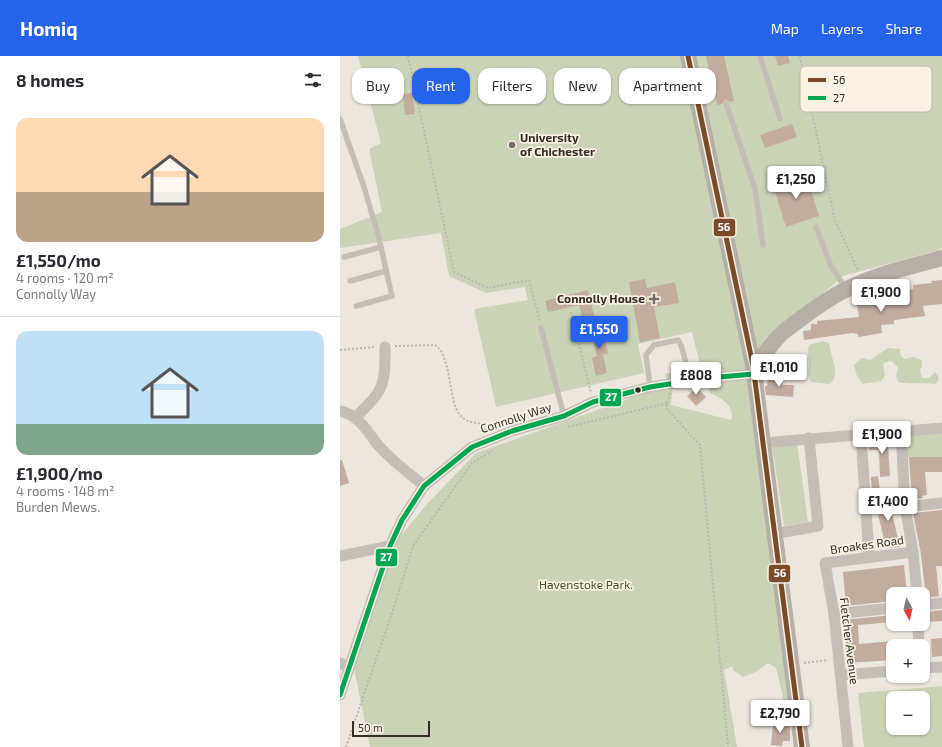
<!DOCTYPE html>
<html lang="en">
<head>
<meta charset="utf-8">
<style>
  body { margin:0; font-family:"Exo 2",sans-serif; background:#f7f7f7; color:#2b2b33; height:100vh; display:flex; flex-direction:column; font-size:15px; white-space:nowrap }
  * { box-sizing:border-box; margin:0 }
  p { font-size:13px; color:#7c7c81 }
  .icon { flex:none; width:22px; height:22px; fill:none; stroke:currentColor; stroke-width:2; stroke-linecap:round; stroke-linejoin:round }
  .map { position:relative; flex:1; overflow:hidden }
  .sheet { display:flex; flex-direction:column; background:#fff; width:340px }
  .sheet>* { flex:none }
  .guide { position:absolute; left:12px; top:12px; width:380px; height:36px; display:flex; gap:8px }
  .needle { width:26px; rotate:172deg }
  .controls { position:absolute; left:546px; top:531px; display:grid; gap:8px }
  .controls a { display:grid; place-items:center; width:44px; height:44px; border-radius:8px; background:#fff; box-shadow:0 1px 3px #0004; font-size:20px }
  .scale { position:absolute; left:12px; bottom:10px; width:78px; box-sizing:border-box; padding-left:4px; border:2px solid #352c25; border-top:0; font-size:11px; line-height:14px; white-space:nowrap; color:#352c25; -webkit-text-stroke:3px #faf2e3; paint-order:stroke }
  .price { position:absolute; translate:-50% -34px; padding:0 9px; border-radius:4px; background:#fff; color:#222; font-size:13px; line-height:26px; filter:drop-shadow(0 1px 2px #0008) }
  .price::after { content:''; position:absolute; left:50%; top:24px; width:12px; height:9px; margin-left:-6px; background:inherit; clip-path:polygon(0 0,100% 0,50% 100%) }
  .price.on { background:#2563eb; color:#fff }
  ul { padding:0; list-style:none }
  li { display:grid; align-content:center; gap:8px; height:212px; padding:0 16px }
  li+li { border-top:1px solid #e1e1e2 }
  li span { display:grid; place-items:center; height:124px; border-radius:12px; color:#555 }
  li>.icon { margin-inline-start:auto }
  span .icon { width:72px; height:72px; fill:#fffc; stroke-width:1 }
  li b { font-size:17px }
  h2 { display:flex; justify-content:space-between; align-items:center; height:48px; padding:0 16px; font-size:17px }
  .tag { padding:0 14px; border-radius:12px; background:#fff; box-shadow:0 1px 3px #0004; font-size:14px; line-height:36px }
  .tag.on { background:#2563eb; color:#fff }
  header { display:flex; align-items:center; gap:24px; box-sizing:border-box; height:56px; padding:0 20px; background:#2563eb; color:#fff }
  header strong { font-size:19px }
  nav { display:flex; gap:22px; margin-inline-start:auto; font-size:14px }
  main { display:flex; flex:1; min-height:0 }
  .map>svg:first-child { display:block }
  .green { fill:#cad3b6; fill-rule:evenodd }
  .building { fill:#c1ac9e }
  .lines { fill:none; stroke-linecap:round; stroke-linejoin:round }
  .path { stroke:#bdb7af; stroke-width:2; stroke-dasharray:2 2; stroke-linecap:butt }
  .lane { stroke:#c5beb6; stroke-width:5.5 }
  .street { stroke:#c5beb6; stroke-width:11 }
  .secondary { stroke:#b6afa7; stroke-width:16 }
  .bus-1-casing { stroke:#faf2e3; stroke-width:8 }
  .bus-2-casing { stroke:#faf2e3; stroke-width:8 }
  .bus-1 { stroke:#7a4b2a; stroke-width:5 }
  .bus-2 { stroke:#00a651; stroke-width:5 }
  .poi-dot { fill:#756d65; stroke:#faf2e3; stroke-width:1.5 }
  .bus-dot { fill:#352c25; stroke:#faf2e3; stroke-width:1.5 }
  .labels { text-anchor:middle; stroke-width:3.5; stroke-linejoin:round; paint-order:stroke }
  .poi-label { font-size:12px; font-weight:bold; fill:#352c25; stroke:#faf2e3; text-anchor:start }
  .street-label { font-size:12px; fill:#352c25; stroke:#faf2e3 }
  .park-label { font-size:12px; fill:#3f5427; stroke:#faf2e3 }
  .key { fill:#faf2e3; stroke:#bfb7aa; stroke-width:1 }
  .key-label { font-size:11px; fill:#352c25 }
  .line-badge { stroke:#faf2e3; stroke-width:1.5 }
  .badge-label { font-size:11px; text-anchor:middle; font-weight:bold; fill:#fff }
</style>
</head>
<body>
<header>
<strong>Homiq</strong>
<nav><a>Map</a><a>Layers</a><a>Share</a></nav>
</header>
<main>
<section class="sheet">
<h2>8 homes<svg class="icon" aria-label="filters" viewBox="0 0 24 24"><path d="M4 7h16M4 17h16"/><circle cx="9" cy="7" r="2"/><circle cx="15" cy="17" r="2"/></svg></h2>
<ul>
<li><span style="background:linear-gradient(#ffd9b3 60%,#b9a48a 0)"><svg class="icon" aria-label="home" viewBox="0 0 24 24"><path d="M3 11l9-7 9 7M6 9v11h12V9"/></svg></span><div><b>£1,550/mo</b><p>4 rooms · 120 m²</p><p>Connolly Way</p></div></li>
<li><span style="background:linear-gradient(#bfe0f5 75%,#7fa58c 0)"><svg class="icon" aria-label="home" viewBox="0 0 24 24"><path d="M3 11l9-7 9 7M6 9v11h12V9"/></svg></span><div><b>£1,900/mo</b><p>4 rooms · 148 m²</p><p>Burden Mews.</p></div></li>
</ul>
</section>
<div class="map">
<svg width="602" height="691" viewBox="0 0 602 691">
  <rect width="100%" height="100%" fill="#ece7dd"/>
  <g class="green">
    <path d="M18 0H602V192L599 193V194L503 220 408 304 409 313 327 325 325 318 360 309 352 276 298 288 304 317 156 351 134 253 188 244 185 231 146 237 109 220 101 177 0 192V173L42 156 29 93 41 87Z"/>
    <path d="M482 285 489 287C491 293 491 299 493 304 496 313 497 320 490 328L471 326C466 314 470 316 469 306 469 299 467 296 469 289Z"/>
    <path d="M548 292 560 293 561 300 565 303 573 301 582 304V310L580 314 582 322H589L595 316 599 322 596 328C583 326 570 329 558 326L556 320 558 311 551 305 543 307 545 320 541 325 523 328 517 320 514 309 522 302 530 304Z"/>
    <path d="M409 317 452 649 444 646 436 612 428 607 416 616 403 621 393 614V610L384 614 397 691H30L14 613 58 483 87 448 136 397 333 327 331 349 391 364C396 350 380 341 370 337L367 322Z"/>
    <path d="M602 376V401H565L566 379Z"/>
    <path d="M457 386 468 466 444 470 432 389Z"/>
    <path d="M602 630V691H524L518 637ZM553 642H583V672H553Z"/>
  </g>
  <g class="building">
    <path d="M366 0H384L394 45 390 46 385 43 382 48 377 49Z"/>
    <path d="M435 0H448L450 7 438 10Z"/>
    <path d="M72 37 75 58 65 59 63 38Z"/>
    <path d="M452 68 457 81 425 92 420 79Z"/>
    <path d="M466 118 479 160 446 171 433 129Z"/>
    <path d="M305 223 307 232 335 226 339 247 314 251 320 282 300 286 289 226Z"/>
    <path d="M602 224V248L583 250 585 260 554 264V268L541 269 542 277 518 281V278L512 277 464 284 463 275 471 274V268H477V265L519 261 517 249 556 243 555 236 573 233V229L592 227 591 225Z"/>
    <path d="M248 234 255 264 244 267 239 249 208 256 205 245Z"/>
    <path d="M262 270 268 297 258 300 263 299 267 317 256 320 252 302 257 300 250 273Z"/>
    <path d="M428 321 443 322 442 329H454L453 341 426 339 425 330H427Z"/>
    <path d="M357 331 366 341 356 350 347 340Z"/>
    <path d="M553 383V389H548L550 420 540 421 539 394H529L528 385Z"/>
    <path d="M569 401H602V416H585L587 439 582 440 583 442 572 443Z"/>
    <path d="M2 404 9 427 0 430V405Z"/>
    <path d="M538 420 540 435 532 436 531 421Z"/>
    <path d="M541 436H551V453L560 491 546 492 538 458H543Z"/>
    <path d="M602 454V510H596L599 540 586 542 581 498 573 457Z"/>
    <path d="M564 509 567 538H553V545L506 550 503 516Z"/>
    <path d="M602 554V565L587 566 586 556Z"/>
    <path d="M553 559V566L518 569 519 588 553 585V604L507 607 504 564Z"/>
    <path d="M602 582V600L592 601 591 583Z"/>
    <path d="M433 668 450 669V685H443L442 690 431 689Z"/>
  </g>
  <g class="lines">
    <g class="path">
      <path d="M68 0 114 216 148 232 189 224 200 266"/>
      <path d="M460 0 495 165 518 214"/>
      <path d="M231 256 251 337"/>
      <path d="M55 290 95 289C110 298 109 336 116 352 125 374 145 362 150 373"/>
      <path d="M0 294 35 291"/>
      <path d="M330 337 326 352 360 389 388 691"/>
      <path d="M228 371 328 347"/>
      <path d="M464 607 488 604"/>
      <path d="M6 691 54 551 73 490 132 407 152 395"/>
    </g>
    <g class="lane">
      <path d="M420 0 440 63"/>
      <path d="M386 47 415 133 423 189"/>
      <path d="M0 63 23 128 38 178 52 240 16 250"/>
      <path d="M476 171 491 210 506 233"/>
      <path d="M4 201 41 191"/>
      <path d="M10 225 46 215"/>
      <path d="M201 272 224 360"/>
      <path d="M310 331 306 299 314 289 338 284 341 289 351 325"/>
    </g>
    <g class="street">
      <path d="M0 355C19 359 27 375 38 389 51 404 69 417 84 430"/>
      <path d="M15 362C44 333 45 332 45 291"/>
      <path d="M561 375 565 451 573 496 577 538"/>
      <path d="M521 379 529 501"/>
      <path d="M434 386 602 372"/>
      <path d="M565 451 602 447"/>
      <path d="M445 476 478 470 469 382"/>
      <path d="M0 500 50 490"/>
      <path d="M583 549 602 547"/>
      <path d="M494 558 553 552"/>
      <path d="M578 568 579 590"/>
      <path d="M0 607 9 611"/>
      <path d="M583 612 602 611"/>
      <path d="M501 619 553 615"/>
      <path d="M0 639 50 490 62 464 84 430 132 391 172 375 224 360 253 346 310 331 368 322 414 318"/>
      <path d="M508 691 494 558 485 507 573 496"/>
    </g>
    <g class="secondary">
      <path d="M348 0 413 309 462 691"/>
      <path d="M413 309C426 300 433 283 446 274 465 259 485 244 507 233 536 218 571 211 602 202"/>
    </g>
    <g class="bus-1-casing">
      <path id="bus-1" d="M348 0 413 309 462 691"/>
    </g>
    <g class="bus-2-casing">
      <path id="bus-2" d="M0 639 50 490 62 464 84 430 132 391 172 375 224 360 253 346 310 331 368 322 414 318"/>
    </g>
    <use href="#bus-1" class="bus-1"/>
    <use href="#bus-2" class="bus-2"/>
  </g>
  <g class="poi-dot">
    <circle cx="172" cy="89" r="4"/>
    <path d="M312 237h4v4h4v4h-4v4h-4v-4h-4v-4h4z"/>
  </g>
  <circle class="bus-dot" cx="298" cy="334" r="3.5"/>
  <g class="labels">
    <g class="poi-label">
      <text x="180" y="86">University<tspan x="180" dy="14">of Chichester</tspan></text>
      <text x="305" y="247" text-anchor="end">Connolly House</text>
    </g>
    <g class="street-label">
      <text transform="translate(176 362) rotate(-18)" y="4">Connolly Way</text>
      <text transform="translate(527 489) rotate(-8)" y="4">Broakes Road</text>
      <text transform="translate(509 585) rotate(83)" y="4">Fletcher Avenue</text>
    </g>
    <g class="park-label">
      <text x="246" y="533">Havenstoke Park.</text>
    </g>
  </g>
  <rect x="460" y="10" width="132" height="46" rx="6" class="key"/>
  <rect x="468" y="22" width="18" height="4" fill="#7a4b2a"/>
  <rect x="468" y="40" width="18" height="4" fill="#00a651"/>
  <g class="key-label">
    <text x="493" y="28">56</text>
    <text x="493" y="46">27</text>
  </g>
  <g class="line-badge">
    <rect x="373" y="162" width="23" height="19" rx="4" fill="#7a4b2a"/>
    <rect x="259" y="332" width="23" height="19" rx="4" fill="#00a651"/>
    <rect x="35" y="492" width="23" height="19" rx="4" fill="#00a651"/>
    <rect x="428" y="508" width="23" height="19" rx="4" fill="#7a4b2a"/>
  </g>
  <g class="badge-label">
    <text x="384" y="175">56</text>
    <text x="271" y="345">27</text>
    <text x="46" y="505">27</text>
    <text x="440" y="521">56</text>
  </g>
</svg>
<div class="controls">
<a><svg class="needle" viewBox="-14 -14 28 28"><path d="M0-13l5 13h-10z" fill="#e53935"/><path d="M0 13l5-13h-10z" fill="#7c7c81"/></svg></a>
<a>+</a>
<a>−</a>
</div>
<div class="scale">50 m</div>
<b class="price" style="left:456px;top:144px">£1,250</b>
<b class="price" style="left:541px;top:257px">£1,900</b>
<b class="price on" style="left:259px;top:294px">£1,550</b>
<b class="price" style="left:439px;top:332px">£1,010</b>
<b class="price" style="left:356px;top:340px">£808</b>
<b class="price" style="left:542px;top:399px">£1,900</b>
<b class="price" style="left:548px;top:466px">£1,400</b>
<b class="price" style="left:440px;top:678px">£2,790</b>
<div class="guide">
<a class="tag">Buy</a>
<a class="tag on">Rent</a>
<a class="tag">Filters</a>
<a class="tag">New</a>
<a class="tag">Apartment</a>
</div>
</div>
</main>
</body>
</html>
